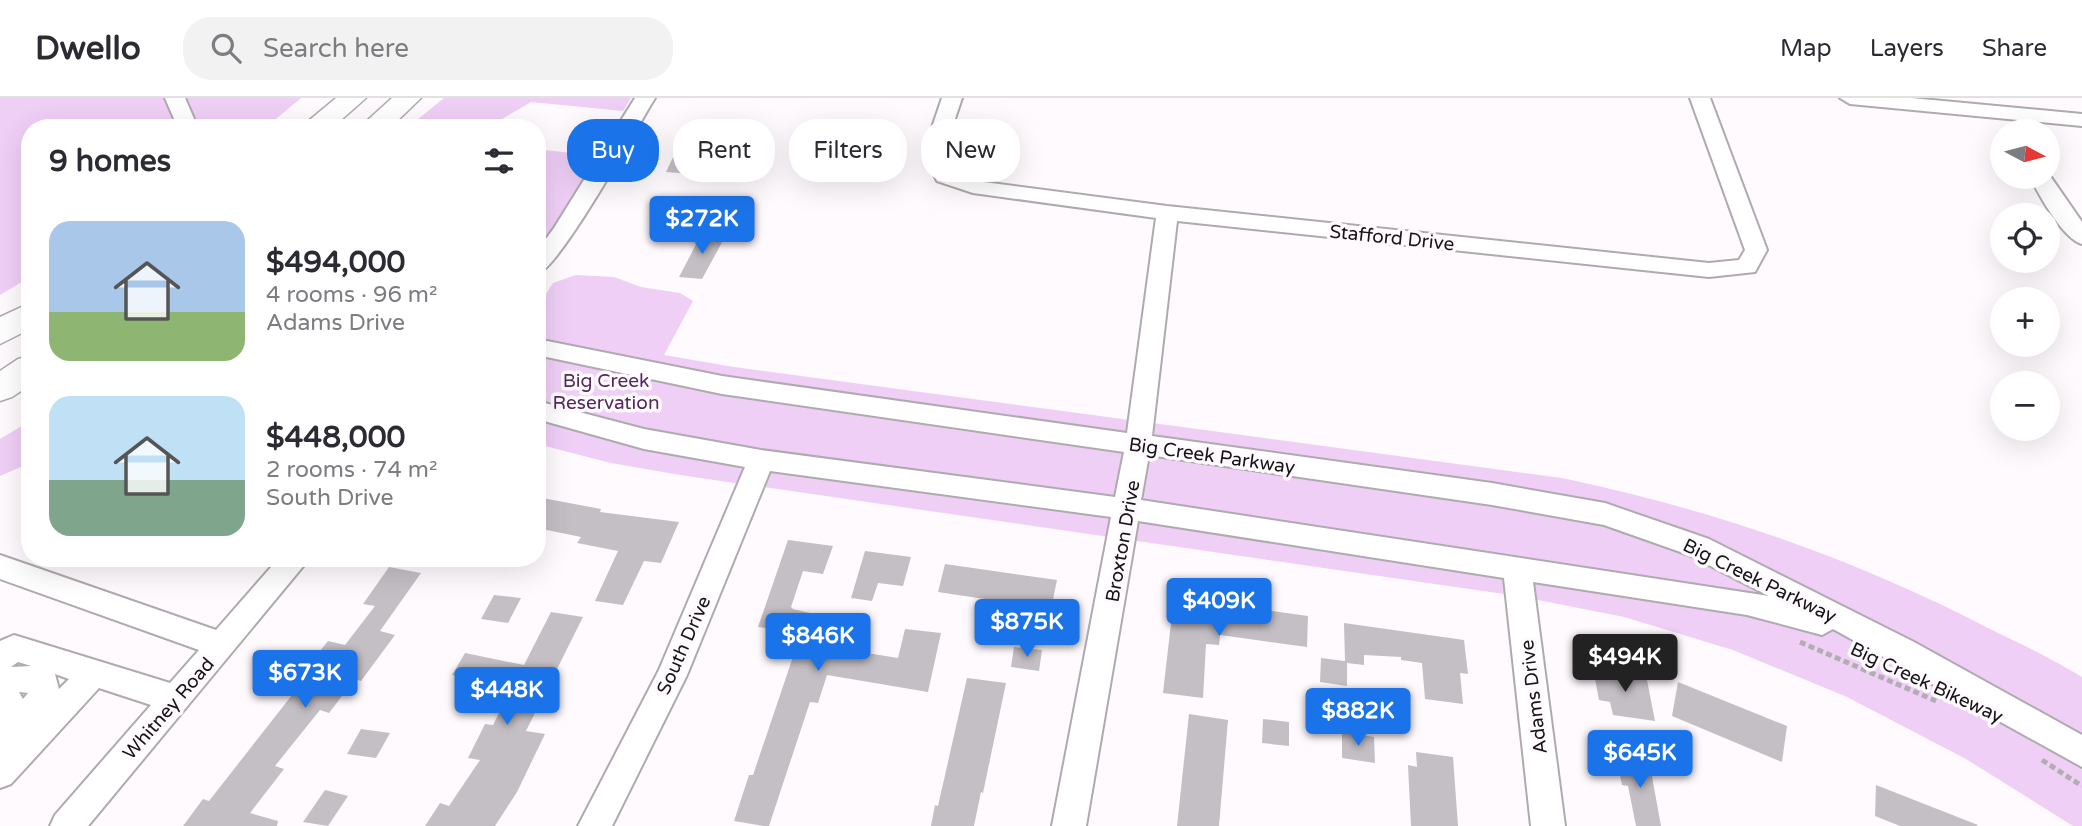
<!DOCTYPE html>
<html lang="en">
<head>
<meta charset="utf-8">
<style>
  body { margin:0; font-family:"Varela Round",sans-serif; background:#f2f2f3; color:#2b2b33; height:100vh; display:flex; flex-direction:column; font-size:26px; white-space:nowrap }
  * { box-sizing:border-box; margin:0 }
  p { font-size:23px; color:#7c7c81 }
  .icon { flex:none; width:38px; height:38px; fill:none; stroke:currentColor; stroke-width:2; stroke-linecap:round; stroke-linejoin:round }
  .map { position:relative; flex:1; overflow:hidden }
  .sheet { position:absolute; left:21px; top:21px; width:525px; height:448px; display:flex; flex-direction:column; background:#fff; border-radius:28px; box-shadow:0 7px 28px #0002 }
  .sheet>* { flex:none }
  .guide { position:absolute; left:567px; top:21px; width:665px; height:63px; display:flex; gap:14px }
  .needle { width:46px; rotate:97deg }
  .buttons { position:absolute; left:1990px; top:21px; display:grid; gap:14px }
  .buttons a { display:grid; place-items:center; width:70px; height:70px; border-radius:50%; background:#fff; box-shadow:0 7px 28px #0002; font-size:35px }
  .price { position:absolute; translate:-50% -60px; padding:0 16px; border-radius:7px; background:#1a73e8; color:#fff; font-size:23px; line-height:46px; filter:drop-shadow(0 2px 4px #0008) }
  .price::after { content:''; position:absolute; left:50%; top:42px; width:21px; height:16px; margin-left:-10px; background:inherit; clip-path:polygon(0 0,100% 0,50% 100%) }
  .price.current { background:#222; color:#fff }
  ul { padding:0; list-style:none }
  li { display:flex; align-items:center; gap:21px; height:175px; padding:0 28px }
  li span { display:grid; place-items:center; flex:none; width:196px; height:140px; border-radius:21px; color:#555 }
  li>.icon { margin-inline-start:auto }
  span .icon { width:84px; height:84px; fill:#fffc; stroke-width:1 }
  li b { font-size:30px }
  h2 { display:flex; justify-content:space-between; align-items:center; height:84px; padding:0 28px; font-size:30px }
  .chip { padding:0 24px; border-radius:28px; background:#fff; box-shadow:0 7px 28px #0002; font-size:24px; line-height:63px }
  .chip.current { background:#1a73e8; color:#fff }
  header { display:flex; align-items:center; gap:42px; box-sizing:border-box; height:98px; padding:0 35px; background:#fff; border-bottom:2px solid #e1e1e2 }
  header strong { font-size:33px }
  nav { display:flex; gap:38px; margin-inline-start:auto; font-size:24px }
  .search { width:490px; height:63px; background:#f2f2f3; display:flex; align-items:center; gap:18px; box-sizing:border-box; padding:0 24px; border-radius:28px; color:#7c7c81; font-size:26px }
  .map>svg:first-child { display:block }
  .green { fill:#f0cff6 }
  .building { fill:#c4bfc5 }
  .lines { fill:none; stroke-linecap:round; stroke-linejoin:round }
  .minor-casing { stroke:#afaab0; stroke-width:4 }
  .highway-casing { stroke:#afaab0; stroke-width:3 }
  .path { stroke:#b1aeb1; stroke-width:5; stroke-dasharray:6 3.5; stroke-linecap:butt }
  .minor { fill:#fff; fill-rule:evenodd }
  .highway { fill:#fff; fill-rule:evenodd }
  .labels { text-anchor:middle; stroke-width:7; stroke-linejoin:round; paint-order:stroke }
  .street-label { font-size:19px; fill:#161416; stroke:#fefafe }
  .park-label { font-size:19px; fill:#53295a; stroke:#fefafe }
</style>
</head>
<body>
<header>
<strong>Dwello</strong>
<div class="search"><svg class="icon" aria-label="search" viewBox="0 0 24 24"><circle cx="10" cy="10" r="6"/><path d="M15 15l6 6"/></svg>Search here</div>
<nav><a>Map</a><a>Layers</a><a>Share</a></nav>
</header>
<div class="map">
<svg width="2082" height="728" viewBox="0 0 2082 728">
  <rect width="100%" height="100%" fill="#fefafe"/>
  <g class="green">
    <path d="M0 0H301L265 30H30V179L0 197Z"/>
    <path d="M444 0H631L623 13 531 4 502 21 501 30H407Z"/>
    <path d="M537 51 597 58 591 67 602 69 537 168Z"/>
    <path d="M576 177 614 179 641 189 680 195 693 203 664 257 734 269 1562 380C1717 413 1851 459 1992 532 2023 547 2053 561 2082 579V728H2073L1966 661 1847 599 1733 552 1624 519 1518 498 680 377 611 365 537 346V222H540L537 210 553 185Z"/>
    <path d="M30 323V365L0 378V341Z"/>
  </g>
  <g class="building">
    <path d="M689 41 709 43 693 76 666 74 677 51H684Z"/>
    <path d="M702 135 726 137 702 181 679 179Z"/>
    <path d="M537 399 601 411 600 414 679 424 661 465 644 463 623 507 595 503 618 453 577 445 581 439 537 430Z"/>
    <path d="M788 442 833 448 823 476 803 473 791 509 793 511 810 515 851 521 842 551 898 560 905 531 941 535 928 594 827 577 818 605 810 604 769 728H764L734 723 749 677H753L801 535 758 529Z"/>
    <path d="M865 453 911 459 903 488 878 485 872 503 851 500Z"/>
    <path d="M945 466 1057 482 1051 511 938 494Z"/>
    <path d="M389 469 421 475 380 533 395 537 361 583 355 581 329 615 320 612 275 668 284 671 250 715 278 723 277 728H183L203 701 209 703 314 569 308 568 328 543 345 547 375 508 363 506Z"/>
    <path d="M494 497 521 500 508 525 481 521Z"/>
    <path d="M1174 499 1222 505 1221 513 1258 518V511L1308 518 1307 549 1220 537 1219 547 1206 546 1203 600 1163 595Z"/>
    <path d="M551 514 583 519 526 633 545 636 517 694 495 728H425L440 705 449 708 480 662 468 660 485 626 493 627 512 589 452 577 465 555 524 567Z"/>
    <path d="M1344 525 1464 542 1468 576 1460 575 1463 606 1425 601 1422 565 1401 562V559L1364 557V567L1347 565V588L1320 584 1321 560 1345 563Z"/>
    <path d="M1014 549 1042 552 1039 573 1011 569Z"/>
    <path d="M1593 570 1646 577 1655 623 1613 617 1610 604 1599 602Z"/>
    <path d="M967 580 1006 585 983 695 981 694 974 728H931L935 707 938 708Z"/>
    <path d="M1678 584 1787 628 1782 664 1672 618Z"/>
    <path d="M1189 616 1228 622 1219 728H1177Z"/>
    <path d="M1263 621 1289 624V648L1262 645Z"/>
    <path d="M361 631 390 635 376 660 347 656Z"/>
    <path d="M1342 634 1374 639 1375 665 1342 660Z"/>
    <path d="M1416 654 1453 659 1458 728H1411L1408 667 1417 669Z"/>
    <path d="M1616 657 1649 662 1661 728H1636L1628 688 1622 687Z"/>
    <path d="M1876 687 1978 727 1977 728H1900L1875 718Z"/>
    <path d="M325 692 348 698 328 728 303 724Z"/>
  </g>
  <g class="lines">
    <g class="minor-casing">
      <g id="minor">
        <path d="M165 0H185L198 30H178Z"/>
        <path d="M635 0H655C637 29 560 170 537 176V153L554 130Z"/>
        <path d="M942 0H962L943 56 952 75 976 83 1167 108 1709 165 1739 162 1745 152 1690 0H1710L1767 152 1755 174 1709 179 1177 123 1152 338 1492 385 1605 405 1709 441 1914 544 2082 637V669L1833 531 1822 537 1747 517 1533 484 1565 728H1531L1504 480 1138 423 1086 728H1052L1111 419 770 373 687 577 612 728H578L659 572 745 369 644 351 537 321V303L644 331 761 352 1115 399 1124 354 722 296 537 257V241L722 278 1127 335 1156 120 973 95 937 83 923 56ZM1149 357 1492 407 1604 427 1689 457 1769 498 1141 402Z"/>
        <path d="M1840 0H1911L2082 16V28L1850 6Z"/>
        <path d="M2048 75 2082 124V146C2063 141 2039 97 2030 79H2048Z"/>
        <path d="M0 457 216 532 279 460H310L88 728H50L55 717 151 607 99 590 11 686 0 690V543L14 537 170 585 199 552 0 481ZM18 564 31 568 11 569ZM55 576 69 581 59 591ZM19 594 28 595 23 601Z"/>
      </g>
    </g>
    <g class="highway-casing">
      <g id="highway">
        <path d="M336 0H366L332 30H300Z"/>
        <path d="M392 0H421L390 30H359Z"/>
        <path d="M30 205V231L0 246V219Z"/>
        <path d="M30 258V287L12 299 0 303V273L18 261Z"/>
      </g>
    </g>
    <g class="path">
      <path d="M1800 544 1936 603"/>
      <path d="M2042 662 2082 688"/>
    </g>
    <use href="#minor" class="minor"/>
    <use href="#highway" class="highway"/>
  </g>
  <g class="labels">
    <g class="street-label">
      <text transform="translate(1392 139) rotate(6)" y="7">Stafford Drive</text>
      <text transform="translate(1212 357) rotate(8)" y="7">Big Creek Parkway</text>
      <text transform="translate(1122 443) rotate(-80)" y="7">Broxton Drive</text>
      <text transform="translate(1760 482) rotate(26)" y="7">Big Creek Parkway</text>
      <text transform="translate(683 547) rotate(-66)" y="7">South Drive</text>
      <text transform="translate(1927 584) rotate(25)" y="7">Big Creek Bikeway</text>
      <text transform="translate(1533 599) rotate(-97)" y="7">Adams Drive</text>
      <text transform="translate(168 610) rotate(-49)" y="7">Whitney Road</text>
    </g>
    <g class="park-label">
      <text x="606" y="289">Big Creek<tspan x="606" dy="22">Reservation</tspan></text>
    </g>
  </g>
</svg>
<div class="buttons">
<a><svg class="needle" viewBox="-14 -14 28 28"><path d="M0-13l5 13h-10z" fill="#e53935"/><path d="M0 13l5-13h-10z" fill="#7c7c81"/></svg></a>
<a><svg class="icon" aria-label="locate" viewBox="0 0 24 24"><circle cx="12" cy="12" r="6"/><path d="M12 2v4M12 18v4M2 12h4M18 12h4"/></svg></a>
<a>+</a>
<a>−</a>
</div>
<b class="price" style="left:702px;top:158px">$272K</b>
<b class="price" style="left:1219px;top:540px">$409K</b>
<b class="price" style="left:1027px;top:561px">$875K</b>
<b class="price" style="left:818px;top:575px">$846K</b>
<b class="price current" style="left:1625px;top:596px">$494K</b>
<b class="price" style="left:305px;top:612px">$673K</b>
<b class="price" style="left:507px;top:629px">$448K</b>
<b class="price" style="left:1358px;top:650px">$882K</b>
<b class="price" style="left:1640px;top:692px">$645K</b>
<div class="guide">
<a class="chip current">Buy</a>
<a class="chip">Rent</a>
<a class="chip">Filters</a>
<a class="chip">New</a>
</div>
<section class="sheet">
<h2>9 homes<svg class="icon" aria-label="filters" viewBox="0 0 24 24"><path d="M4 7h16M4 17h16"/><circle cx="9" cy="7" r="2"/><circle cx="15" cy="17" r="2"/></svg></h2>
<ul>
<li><span style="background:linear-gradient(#a9c7e8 65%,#8fb573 0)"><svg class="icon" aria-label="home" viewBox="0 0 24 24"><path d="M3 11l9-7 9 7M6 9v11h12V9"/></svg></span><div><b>$494,000</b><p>4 rooms · 96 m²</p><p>Adams Drive</p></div></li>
<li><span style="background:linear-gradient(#bfe0f5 60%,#7fa58c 0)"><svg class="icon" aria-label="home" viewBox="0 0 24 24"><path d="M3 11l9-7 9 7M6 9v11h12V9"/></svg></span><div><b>$448,000</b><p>2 rooms · 74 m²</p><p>South Drive</p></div></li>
</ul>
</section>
</div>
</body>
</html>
